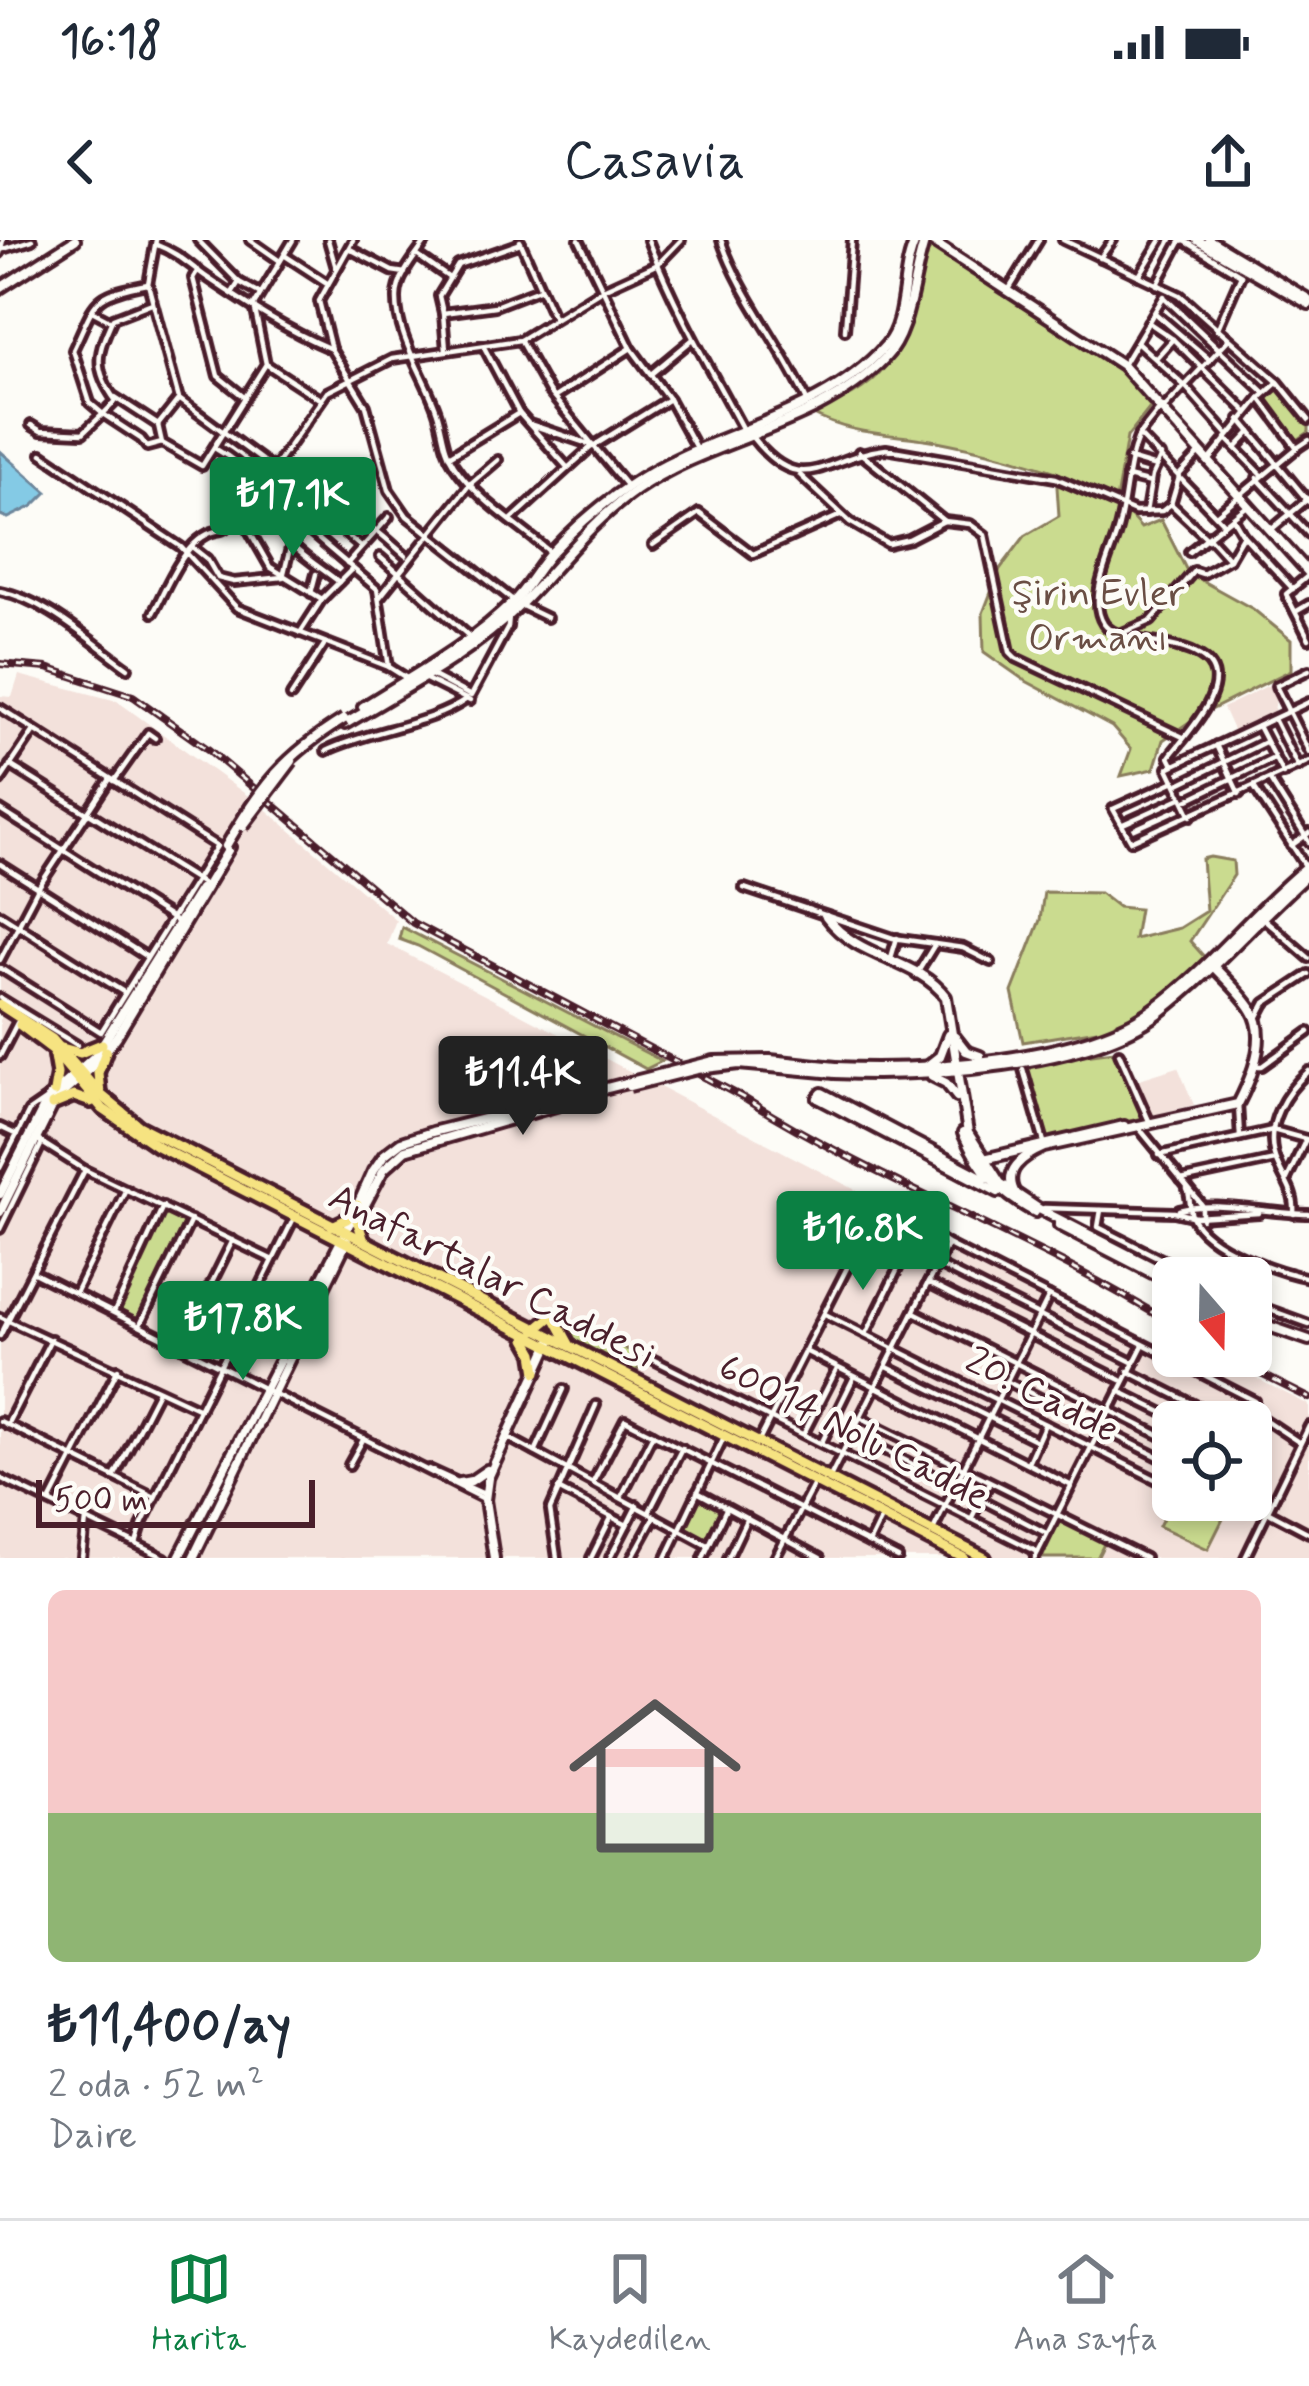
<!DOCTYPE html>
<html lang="tr">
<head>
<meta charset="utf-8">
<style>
  body { margin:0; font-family:Mynerve,sans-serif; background:#f6f6f7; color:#1f2937; height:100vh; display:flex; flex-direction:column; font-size:45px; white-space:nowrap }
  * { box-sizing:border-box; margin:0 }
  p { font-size:39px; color:#747a83 }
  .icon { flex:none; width:66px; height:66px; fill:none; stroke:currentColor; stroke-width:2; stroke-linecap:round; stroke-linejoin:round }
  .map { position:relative; height:1318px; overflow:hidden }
  .panel { display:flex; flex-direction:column; background:#fff; flex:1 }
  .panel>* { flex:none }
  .needle { width:78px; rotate:160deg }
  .buttons { position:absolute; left:1152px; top:1017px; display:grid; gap:24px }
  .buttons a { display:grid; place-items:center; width:120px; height:120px; border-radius:18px; background:#fff; box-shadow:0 6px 18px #0003; font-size:60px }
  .scale { position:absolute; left:36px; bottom:30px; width:279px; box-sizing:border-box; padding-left:12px; border:6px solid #4a1f2b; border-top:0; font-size:33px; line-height:42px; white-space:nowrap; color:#4a1f2b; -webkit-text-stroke:9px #fdfcf7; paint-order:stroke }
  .price { position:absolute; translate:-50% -102px; padding:0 27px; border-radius:12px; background:#0b8043; color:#fff; font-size:39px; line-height:78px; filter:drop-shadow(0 3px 6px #0008) }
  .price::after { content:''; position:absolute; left:50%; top:72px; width:36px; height:27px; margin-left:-18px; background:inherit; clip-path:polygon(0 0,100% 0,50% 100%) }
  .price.current { background:#222; color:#fff }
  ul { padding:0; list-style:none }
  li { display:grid; align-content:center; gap:24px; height:636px; padding:0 48px }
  li span { display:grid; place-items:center; height:372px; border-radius:18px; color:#555 }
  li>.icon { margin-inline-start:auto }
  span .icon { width:216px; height:216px; fill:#fffc; stroke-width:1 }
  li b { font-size:51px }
  .status { display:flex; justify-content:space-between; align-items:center; height:84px; padding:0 60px; background:#fff; direction:ltr }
  .status svg { height:33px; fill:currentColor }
  header { display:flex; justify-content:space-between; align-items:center; height:156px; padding:0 48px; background:#fff; font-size:54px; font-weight:600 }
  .tabs { display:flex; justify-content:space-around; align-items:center; height:168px; border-top:3px solid #e0e1e3; background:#fff; font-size:33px; color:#747a83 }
  .tabs a { display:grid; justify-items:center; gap:6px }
  .tabs .current { color:#0b8043 }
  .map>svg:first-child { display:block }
  .built { fill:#f3e1db; fill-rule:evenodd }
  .green { fill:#cadb8f; stroke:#8a7d5d; stroke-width:3 }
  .water { fill:#84cae5; stroke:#6d869b; stroke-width:3 }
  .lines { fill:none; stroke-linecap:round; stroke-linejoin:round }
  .street-casing { stroke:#4a1f2b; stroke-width:14 }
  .secondary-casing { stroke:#4a1f2b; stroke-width:16 }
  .primary-casing { stroke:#4a1f2b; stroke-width:18 }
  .street { stroke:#fdfcf7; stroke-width:4.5 }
  .secondary { stroke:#fdfcf7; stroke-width:8 }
  .primary { stroke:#f6e381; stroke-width:9 }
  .rail-casing { stroke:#4a1f2b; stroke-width:8 }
  .rail { stroke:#fdfcf7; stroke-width:3; stroke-dasharray:9; stroke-linecap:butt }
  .secondary-bridge-casing { stroke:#4a1f2b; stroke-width:16; stroke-linecap:butt }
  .secondary-bridge { stroke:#fdfcf7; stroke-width:8 }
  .labels { text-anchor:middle; stroke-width:9; stroke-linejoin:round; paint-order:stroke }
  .park-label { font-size:39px; fill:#6a4e44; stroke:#fdfcf7 }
  .street-label { font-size:39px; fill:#4a1f2b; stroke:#fdfcf7 }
</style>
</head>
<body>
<div class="status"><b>16:18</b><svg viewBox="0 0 49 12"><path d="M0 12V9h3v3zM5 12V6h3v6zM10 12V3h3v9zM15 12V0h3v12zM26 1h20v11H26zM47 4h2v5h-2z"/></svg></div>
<header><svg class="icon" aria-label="back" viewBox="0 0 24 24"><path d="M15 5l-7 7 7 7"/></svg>Casavia<svg class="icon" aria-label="share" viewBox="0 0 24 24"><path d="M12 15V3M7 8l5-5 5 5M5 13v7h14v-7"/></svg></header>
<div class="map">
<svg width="1309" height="1318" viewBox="0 0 1309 1318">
  <rect width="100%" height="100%" fill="#fdfcf7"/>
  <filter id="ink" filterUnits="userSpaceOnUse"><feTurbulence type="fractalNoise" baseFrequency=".00833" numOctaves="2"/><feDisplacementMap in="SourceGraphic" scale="24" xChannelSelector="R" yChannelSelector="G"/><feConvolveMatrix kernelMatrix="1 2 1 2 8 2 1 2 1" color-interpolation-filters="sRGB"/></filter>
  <g filter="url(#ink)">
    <g class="built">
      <path d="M19 435 117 461 262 566 396 680 387 704 1157 1108 1173 1097V1116H1212L1309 1165V1318H0V456L12 457ZM1173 1182H1251V1260H1173Z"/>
      <path d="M1271 444 1277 455 1273 475 1234 492 1223 468Z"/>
      <path d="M1178 827 1194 865 1150 876 1133 841Z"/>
    </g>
    <g class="green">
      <path d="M933 8 1119 128 1153 164 1127 197 1116 260 1141 288 1161 280 1188 333 1253 369 1291 400V430L1195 478 1163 500 1154 529 1121 536 1131 509 1112 487 1024 440 984 412 983 373 1000 329 1025 296 1059 276 1056 232C1018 218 978 209 937 201 891 193 852 196 810 173 900 143 906 100 921 17Z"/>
      <path d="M1280 148 1309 187V192L1296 201 1265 160Z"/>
      <path d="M1210 617 1233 621 1234 635 1190 701 1208 721 1155 764 1116 787 1023 802 1012 752 1040 680 1044 652 1100 653 1118 667 1139 669 1134 699 1179 688 1206 671 1202 619Z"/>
      <path d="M402 687 662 821 646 829 418 706 399 699Z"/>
      <path d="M1115 811 1144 878 1047 898 1023 823Z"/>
      <path d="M166 970 185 979 139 1079 120 1070Z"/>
      <path d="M563 1079 645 1118 634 1135 573 1102Z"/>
      <path d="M697 1258 723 1271 708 1301 683 1288Z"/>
      <path d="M1173 1258 1223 1279 1208 1309 1159 1286Z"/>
      <path d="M1059 1281 1105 1302 1097 1318H1042Z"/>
    </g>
    <path class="water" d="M0 211 47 252 33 266 8 278 0 275Z"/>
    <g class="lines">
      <g class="street-casing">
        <g id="street">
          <path d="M156 0 148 44 179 159 267 224 309 291 377 349 389 427"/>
          <path d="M198 0 239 42 232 53"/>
          <path d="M250 0 280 21"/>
          <path d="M328 0 336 28"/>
          <path d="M353 0 319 61 331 109 366 166 389 250 407 276 514 361"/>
          <path d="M427 0C416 16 397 37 397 57 396 97 425 136 437 172 443 190 443 209 454 225 477 260 520 286 551 313"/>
          <path d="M579 0 631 108 669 159 696 208"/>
          <path d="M648 0C674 67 709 127 743 190"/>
          <path d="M721 0C741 58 783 106 808 163"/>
          <path d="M1063 0 1180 55 1279 143 1309 180"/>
          <path d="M520 1 554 78"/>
          <path d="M157 5C178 13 188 24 205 36 246 64 286 90 331 109"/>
          <path d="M350 9 392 31 405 33"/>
          <path d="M0 10 32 0"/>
          <path d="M0 13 3 0"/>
          <path d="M284 15 327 43"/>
          <path d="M418 16 448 37"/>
          <path d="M1100 18 1113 0"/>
          <path d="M198 30 193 38 218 136 244 157"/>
          <path d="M1139 36 1161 0"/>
          <path d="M239 42 259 53"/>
          <path d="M148 44C91 55 97 59 73 110L90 163 103 174 116 161C92 128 97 113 113 78L152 63"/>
          <path d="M1157 45 1180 2 1185 1 1241 35"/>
          <path d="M1008 51 1039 0"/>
          <path d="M1164 57 1264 152"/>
          <path d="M92 71 111 81"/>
          <path d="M443 73 439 56 458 25 521 3"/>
          <path d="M1155 73 1210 120"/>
          <path d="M1148 82 1173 99 1247 172"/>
          <path d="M845 90 852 0"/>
          <path d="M1217 90 1241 35"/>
          <path d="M520 100 549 152 626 245"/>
          <path d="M1137 102 1186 147 1228 195"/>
          <path d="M485 109 519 173 567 227"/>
          <path d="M446 110 443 73 495 66 539 49"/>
          <path d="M1157 117 1173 99"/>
          <path d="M1124 123 1164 56"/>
          <path d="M266 124 321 160"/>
          <path d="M651 134 692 100"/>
          <path d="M1278 142 1260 158 1297 208 1309 200"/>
          <path d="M115 157 158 185 178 160"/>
          <path d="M555 157 631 108"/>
          <path d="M1162 166 1139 195 1224 284 1246 267"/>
          <path d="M1164 168 1228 100"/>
          <path d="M1240 179 1309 262"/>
          <path d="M31 185 41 191 83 193 103 174 141 199 147 207 162 203"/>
          <path d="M158 185 162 203 202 226 266 124 254 65 293 0"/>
          <path d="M532 185 589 204"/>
          <path d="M1139 195C1126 226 1127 254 1119 285 1113 313 1086 356 1104 384 1111 394 1126 396 1137 399 1158 404 1182 405 1200 416 1241 440 1186 494 1169 517L1173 525"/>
          <path d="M752 197C803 262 824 216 886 209L1056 238 1135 272 1162 271 1171 264"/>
          <path d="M1226 198 1262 235"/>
          <path d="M1236 208 1251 192"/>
          <path d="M216 209C274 242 256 267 293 306 306 319 324 330 339 342"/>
          <path d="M859 212 944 281 970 284 985 295 1010 412 1016 418 1183 497"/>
          <path d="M1200 213 1180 234 1171 264 1208 299"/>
          <path d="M42 214 181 307 237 368 389 427 408 439"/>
          <path d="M449 216 519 173"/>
          <path d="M1129 219 1156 227"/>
          <path d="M1208 222 1260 158"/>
          <path d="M274 228 327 152 392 119 520 100 603 49 658 24 681 0"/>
          <path d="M800 235 850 282 888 304 909 299 944 281"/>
          <path d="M1127 237 1151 243"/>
          <path d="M1257 238 1309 294"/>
          <path d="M320 272 361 307"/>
          <path d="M1146 272 1152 236 1161 216"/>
          <path d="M1216 275 1297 208"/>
          <path d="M302 277C353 264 369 284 406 316"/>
          <path d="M512 279 590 208 669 159"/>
          <path d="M1272 289 1309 258"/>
          <path d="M250 292 270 327 322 359"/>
          <path d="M1244 296 1293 349"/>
          <path d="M1209 297 1229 319 1243 295 1233 278"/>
          <path d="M653 305 699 273 753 314 841 275"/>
          <path d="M192 307 207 319 218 338 234 342 283 337 291 304"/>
          <path d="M1189 312 1224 284"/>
          <path d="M380 317 471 398"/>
          <path d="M347 324 389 277"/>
          <path d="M1309 335 1286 354 1309 399"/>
          <path d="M0 351C46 360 90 401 128 428"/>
          <path d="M311 353 316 334"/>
          <path d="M380 357 470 244 498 220"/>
          <path d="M520 365 547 378"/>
          <path d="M1297 371 1309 364"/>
          <path d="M153 373C168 345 186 293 222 290L288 252"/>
          <path d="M300 393 322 359 352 329"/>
          <path d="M1120 394 1151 381 1194 331 1203 334 1229 319"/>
          <path d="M1309 430 1276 446 1309 512"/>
          <path d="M433 436 471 456 508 387 509 375"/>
          <path d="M426 439 470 461"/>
          <path d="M291 456 324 405"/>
          <path d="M0 468 217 606 101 792 0 728"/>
          <path d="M1274 479 1298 527"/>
          <path d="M1258 486 1283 534"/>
          <path d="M1216 505 1239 554"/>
          <path d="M326 511C369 490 431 485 467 459"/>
          <path d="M10 525 88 574"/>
          <path d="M1270 540 1309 602"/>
          <path d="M0 541 33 492"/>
          <path d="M114 541 148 493 155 498"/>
          <path d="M1175 541 1113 569 1131 601 1309 521"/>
          <path d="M1177 545 1265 502"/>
          <path d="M1254 547 1306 627"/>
          <path d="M1185 561 1274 518"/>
          <path d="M0 570 174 680"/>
          <path d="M91 574 203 644"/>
          <path d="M1191 576 1168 528 1309 462"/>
          <path d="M1123 584 1183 557"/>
          <path d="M1291 606 1309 593"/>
          <path d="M0 624 147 717"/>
          <path d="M744 648 893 698 963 708 991 722"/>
          <path d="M0 674 125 753"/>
          <path d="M1264 679 1309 718"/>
          <path d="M0 720 38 648 110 539"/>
          <path d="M890 721 897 698"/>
          <path d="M916 735 935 704"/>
          <path d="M0 758 77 805"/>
          <path d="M1256 780 1265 763 1309 734"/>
          <path d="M1119 813 1150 883"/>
          <path d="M0 816 17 783"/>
          <path d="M1255 826H1262L1309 792"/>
          <path d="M1023 829 1044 902"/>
          <path d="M1238 864 1240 897"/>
          <path d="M0 887 17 895"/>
          <path d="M1139 888 1202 965V979"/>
          <path d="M36 899 85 930 271 1019"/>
          <path d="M1159 915 1273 890 1309 900"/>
          <path d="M0 928 29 871 45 860"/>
          <path d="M1181 940 1275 920"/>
          <path d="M1286 941 1306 899"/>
          <path d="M1187 949C1191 958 1189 968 1192 976 1204 1008 1280 1032 1309 1038"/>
          <path d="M1044 968 1174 972 1196 977 1259 973"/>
          <path d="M1101 970 1098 987 1199 1038"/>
          <path d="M1179 970C1214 960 1269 974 1309 974"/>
          <path d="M1294 974C1296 951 1282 939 1275 918 1264 885 1285 852 1309 831"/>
          <path d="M0 989 41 905"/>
          <path d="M936 1024 1132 1122"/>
          <path d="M34 1033 484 1259"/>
          <path d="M928 1043 1121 1140"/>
          <path d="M76 1051 126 949"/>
          <path d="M1251 1063 1309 1084"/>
          <path d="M115 1070 163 966"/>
          <path d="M914 1072 1173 1202"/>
          <path d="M825 1074 1173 1248"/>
          <path d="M0 1077 200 1169"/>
          <path d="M141 1083 191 980"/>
          <path d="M867 1092 920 984"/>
          <path d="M0 1096 85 930"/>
          <path d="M181 1105 233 1000"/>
          <path d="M805 1111 1070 1245"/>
          <path d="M648 1117 1038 1312"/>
          <path d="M887 1127 1037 1201"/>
          <path d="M1128 1131 1229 1182"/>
          <path d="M1006 1141 1173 1224"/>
          <path d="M1119 1151 1182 1182"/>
          <path d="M860 1177 1145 1318"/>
          <path d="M0 1181 155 1257"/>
          <path d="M1245 1182 1252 1171 1300 1203"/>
          <path d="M7 1185 51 1099"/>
          <path d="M804 1193 837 1129"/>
          <path d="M852 1193 953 1245"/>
          <path d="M507 1197 708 1305"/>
          <path d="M760 1199 881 961 947 1004 1255 1161 1252 1171"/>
          <path d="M822 1202 854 1137"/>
          <path d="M535 1212 564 1149"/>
          <path d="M1028 1222 1045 1184"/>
          <path d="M349 1225 364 1198"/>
          <path d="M429 1229 484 1254"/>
          <path d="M831 1235 947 1005"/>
          <path d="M114 1237 158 1151"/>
          <path d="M0 1238 165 1318"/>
          <path d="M593 1242 625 1180 898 1318"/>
          <path d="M558 1249 627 1285 637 1265"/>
          <path d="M697 1252 820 1318"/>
          <path d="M621 1257 653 1194"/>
          <path d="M982 1260 1046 1293"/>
          <path d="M1196 1260 1204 1264 1205 1260"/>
          <path d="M50 1262 118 1129"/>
          <path d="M1267 1271 1309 1293"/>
          <path d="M649 1272 682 1208"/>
          <path d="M971 1279 990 1242"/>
          <path d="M932 1292 1049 1056"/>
          <path d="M869 1303 882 1276"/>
          <path d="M136 1304 142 1284 293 980"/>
          <path d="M82 1318 86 1280"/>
          <path d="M557 1318 550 1270 596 1165"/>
          <path d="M591 1318 610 1280"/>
          <path d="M610 1318 627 1285"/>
          <path d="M632 1318 655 1276"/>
          <path d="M666 1318 723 1199"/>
          <path d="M703 1318 726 1269"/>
          <path d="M728 1318 747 1278"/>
          <path d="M775 1318 814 1244"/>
          <path d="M1035 1318 1143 1105"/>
          <path d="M1245 1318 1309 1186"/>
        </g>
      </g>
      <g class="secondary-casing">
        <g id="secondary">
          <path d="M930 0 1122 125 1309 333"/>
          <path d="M1197 0 1309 64"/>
          <path d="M1209 0 1308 59"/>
          <path d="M0 48 75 0"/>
          <path d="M363 467C415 434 470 405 513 362 529 346 538 327 553 311 576 286 602 264 630 245 710 190 819 181 886 105 908 79 900 31 916 0"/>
          <path d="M345 484C405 448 470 415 519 366 558 327 589 283 636 250 714 196 816 189 884 119 911 92 912 38 925 0"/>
          <path d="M826 677C858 720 917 718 946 757L968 893 1000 943 1039 969 1174 1038"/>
          <path d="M955 797 966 811 980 816"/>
          <path d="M836 827C923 831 1085 821 1155 768 1212 726 1255 669 1309 625"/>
          <path d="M926 827 940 816 948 795"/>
          <path d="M835 833C925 837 1086 828 1159 773 1214 731 1258 678 1309 633"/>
          <path d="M932 836 946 843 957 857"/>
          <path d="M818 858 822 853 985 939"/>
          <path d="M818 858 998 952"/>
          <path d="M963 893C980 931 999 953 1035 972"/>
          <path d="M984 919 1124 886"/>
          <path d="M0 954 49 857 95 816 200 649"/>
          <path d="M1016 955C1001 931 1023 916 1044 907L1238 864C1251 839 1269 797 1252 770 1242 754 1226 740 1213 726"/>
          <path d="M0 972 56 859 97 823 117 796 230 607"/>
          <path d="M356 982 384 929 405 910 559 865"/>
          <path d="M1059 985 1158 1036"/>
          <path d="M1251 1080 1309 1100"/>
          <path d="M460 1243 471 1241 487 1230"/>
          <path d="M179 1317 345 993 373 931 384 915 401 902 432 892 591 852"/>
          <path d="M193 1318 347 1001"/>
          <path d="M494 1318 485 1260 488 1238 551 1101"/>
        </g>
      </g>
      <g class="primary-casing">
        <g id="primary">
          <path d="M0 765 52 799 100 854 139 886 985 1318"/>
          <path d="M20 785 53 810 103 869 157 906 964 1318"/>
          <path d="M62 808 80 813 102 804"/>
          <path d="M54 816 57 834 54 852"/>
          <path d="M100 854 98 833 106 811"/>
          <path d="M52 865 74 856 91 862"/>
          <path d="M357 980 364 1001"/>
          <path d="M332 986 347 979 357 965"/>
          <path d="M535 1090 553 1075 570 1106"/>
          <path d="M526 1099 534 1113 537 1132"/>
        </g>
      </g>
      <use href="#street" class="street"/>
      <use href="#secondary" class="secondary"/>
      <use href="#primary" class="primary"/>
      <g class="rail-casing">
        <g id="rail">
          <path d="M0 424 47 428 133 456 209 510 413 683 742 857C880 944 1035 998 1173 1085"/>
          <path d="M1225 1116 1309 1158"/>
        </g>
      </g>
      <use href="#rail" class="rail"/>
      <g class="secondary-bridge-casing">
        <g id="secondary-bridge">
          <path d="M243 586 292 521"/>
          <path d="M226 606C261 546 284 516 344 479"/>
          <path d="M629 846 697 829 739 824 835 833"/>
          <path d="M591 852 714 821 770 820 836 827"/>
        </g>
      </g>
      <use href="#secondary-bridge" class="secondary-bridge"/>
    </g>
  </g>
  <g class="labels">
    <g class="park-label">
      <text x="1098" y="365">Şirin Evler<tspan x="1098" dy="45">Ormanı</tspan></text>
    </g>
    <g class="street-label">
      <text transform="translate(493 1034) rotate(27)" y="14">Anafartalar Caddesi</text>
      <text transform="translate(1043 1153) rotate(27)" y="14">20. Cadde</text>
      <text transform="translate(855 1190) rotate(27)" y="14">60014 Nolu Cadde</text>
    </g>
  </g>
</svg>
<div class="buttons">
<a><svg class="needle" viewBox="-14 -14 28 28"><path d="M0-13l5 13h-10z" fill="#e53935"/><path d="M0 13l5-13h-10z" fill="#747a83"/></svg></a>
<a><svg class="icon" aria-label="locate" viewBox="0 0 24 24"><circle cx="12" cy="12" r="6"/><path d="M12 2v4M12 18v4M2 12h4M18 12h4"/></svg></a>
</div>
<div class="scale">500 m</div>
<b class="price" style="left:293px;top:319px">₺17.1K</b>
<b class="price current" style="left:523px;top:898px">₺11.4K</b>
<b class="price" style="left:863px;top:1053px">₺16.8K</b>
<b class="price" style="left:243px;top:1143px">₺17.8K</b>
</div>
<section class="panel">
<ul>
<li><span style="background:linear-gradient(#f6c9c9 60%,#8fb573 0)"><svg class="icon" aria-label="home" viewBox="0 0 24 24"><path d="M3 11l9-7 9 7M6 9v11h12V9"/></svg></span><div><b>₺11,400/ay</b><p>2 oda · 52 m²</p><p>Daire</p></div></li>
</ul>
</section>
<nav class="tabs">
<a class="current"><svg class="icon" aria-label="map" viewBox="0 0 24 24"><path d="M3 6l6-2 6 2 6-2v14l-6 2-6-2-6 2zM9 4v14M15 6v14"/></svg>Harita</a>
<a><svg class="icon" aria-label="saved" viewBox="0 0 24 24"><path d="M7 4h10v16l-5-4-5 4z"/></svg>Kaydedilen</a>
<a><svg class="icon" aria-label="home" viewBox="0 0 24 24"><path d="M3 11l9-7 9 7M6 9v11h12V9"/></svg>Ana sayfa</a>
</nav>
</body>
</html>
